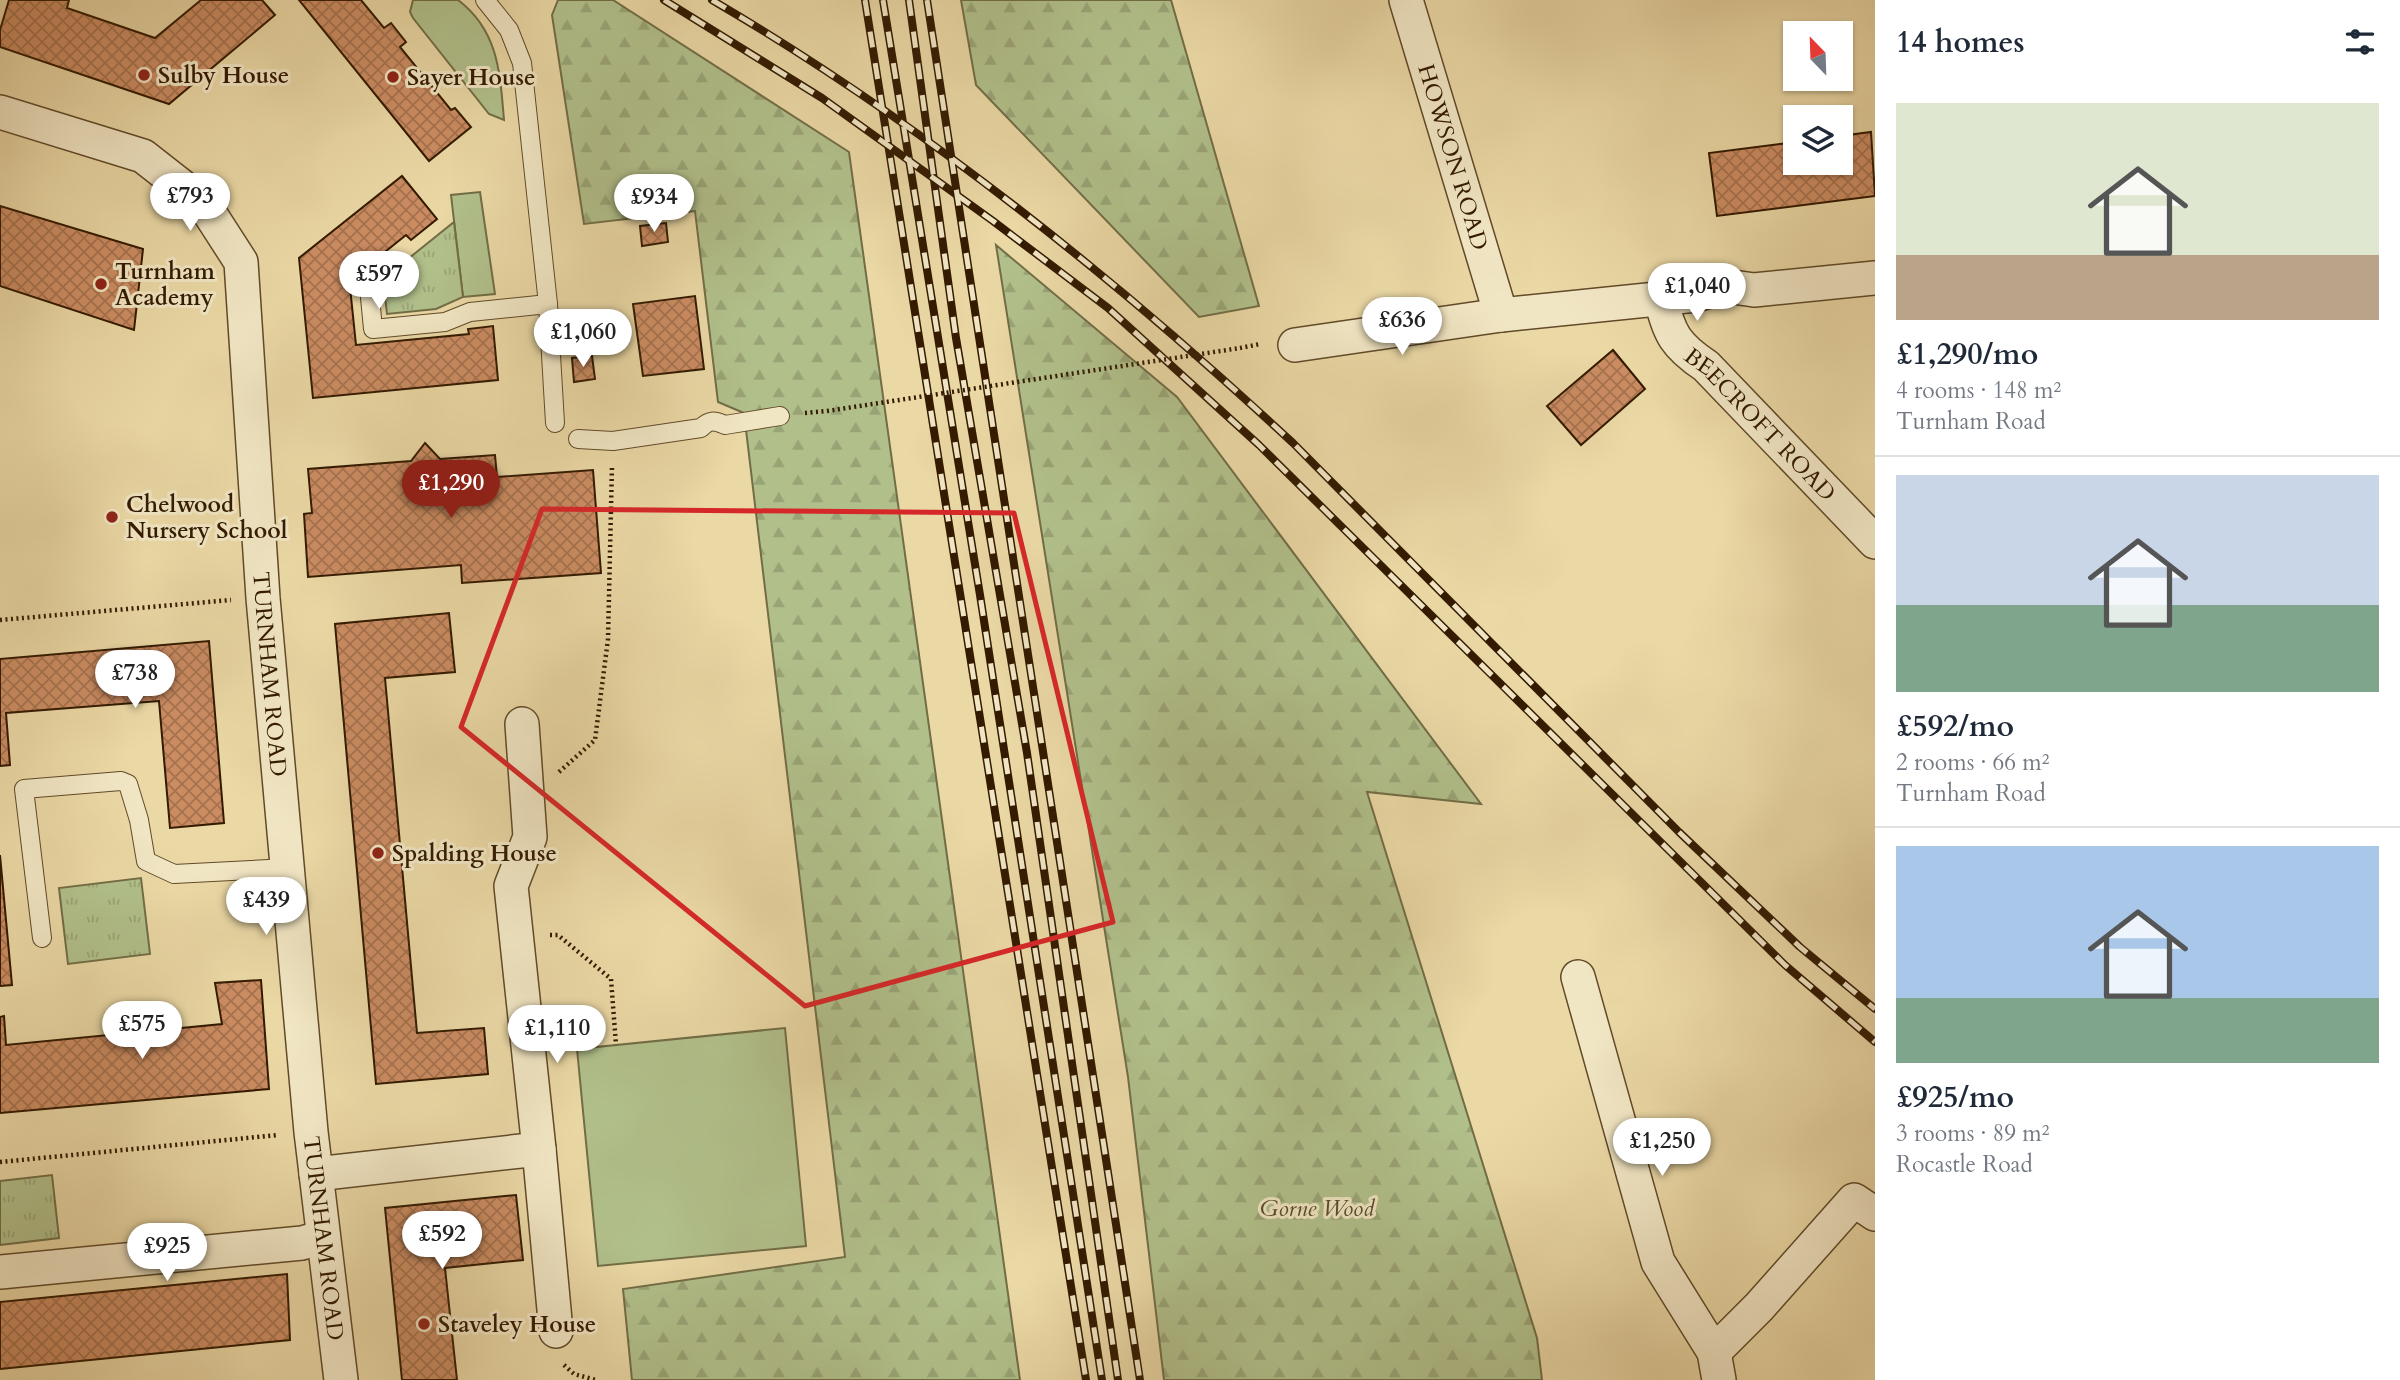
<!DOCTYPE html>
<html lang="en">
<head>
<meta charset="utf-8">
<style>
  body { margin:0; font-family:Cardo,serif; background:#f2f2f3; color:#1f2937; height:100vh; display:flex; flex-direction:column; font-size:26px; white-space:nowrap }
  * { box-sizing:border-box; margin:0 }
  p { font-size:23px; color:#747a83 }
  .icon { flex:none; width:38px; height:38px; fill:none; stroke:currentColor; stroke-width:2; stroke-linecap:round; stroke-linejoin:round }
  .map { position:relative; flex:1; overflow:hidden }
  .details { display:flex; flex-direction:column; background:#fff; width:525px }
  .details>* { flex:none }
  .needle { width:46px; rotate:337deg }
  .tools { position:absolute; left:1783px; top:21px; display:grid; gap:14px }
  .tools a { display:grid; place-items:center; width:70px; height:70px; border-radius:0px; background:#fff; box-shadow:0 2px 5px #0004; font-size:35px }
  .price { position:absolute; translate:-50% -60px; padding:0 16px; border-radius:24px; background:#fff; color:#222; font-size:23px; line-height:46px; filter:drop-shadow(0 2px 4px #0008) }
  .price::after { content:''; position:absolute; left:50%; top:42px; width:21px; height:16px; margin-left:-10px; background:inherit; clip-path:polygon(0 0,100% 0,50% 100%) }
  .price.selected { background:#8f2418; color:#fff }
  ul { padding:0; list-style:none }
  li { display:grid; align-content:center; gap:14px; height:371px; padding:0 21px }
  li+li { border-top:2px solid #e0e1e3 }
  li span { display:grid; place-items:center; height:217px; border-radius:0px; color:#555 }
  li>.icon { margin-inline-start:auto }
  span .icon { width:126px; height:126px; fill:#fffc; stroke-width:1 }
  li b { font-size:30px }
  h2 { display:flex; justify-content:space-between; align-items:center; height:84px; padding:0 21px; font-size:30px }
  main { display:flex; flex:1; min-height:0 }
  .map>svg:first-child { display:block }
  .grass { fill:#b1c08b; stroke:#726d46; stroke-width:2 }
  .forest { fill:url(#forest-firs); stroke:#726d46; stroke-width:2 }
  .park { fill:url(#park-tufts); stroke:#726d46; stroke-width:2 }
  .building { fill:url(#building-cross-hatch); stroke:#331a00; stroke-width:2 }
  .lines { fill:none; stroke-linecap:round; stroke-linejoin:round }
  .service-casing { stroke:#614a29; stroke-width:20 }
  .minor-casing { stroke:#614a29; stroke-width:36 }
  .path { stroke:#331a00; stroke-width:4.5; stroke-dasharray:2 3.5; stroke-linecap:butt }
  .service { stroke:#f1e6c4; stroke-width:18 }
  .minor { stroke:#f1e6c4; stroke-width:33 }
  .rail-casing { stroke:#331a00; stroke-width:8 }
  .rail { stroke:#f1e6c4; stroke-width:5; stroke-dasharray:16; stroke-linecap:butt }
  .path-bridge { stroke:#331a00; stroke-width:4.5; stroke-dasharray:2 3.5; stroke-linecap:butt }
  .marked { fill:none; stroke:#d62828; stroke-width:5; stroke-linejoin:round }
  .poi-dot { fill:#8f2418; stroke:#f1e6c4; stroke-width:2.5 }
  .labels { text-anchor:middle; stroke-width:6; stroke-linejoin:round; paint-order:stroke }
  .poi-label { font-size:23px; font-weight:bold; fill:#331a00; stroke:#f1e6c4; text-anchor:start }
  .street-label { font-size:23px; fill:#331a00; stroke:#f1e6c4 }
  .park-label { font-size:23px; font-style:italic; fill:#594c2a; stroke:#f1e6c4 }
</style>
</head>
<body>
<main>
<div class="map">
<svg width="1875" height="1380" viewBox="0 0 1875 1380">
  <defs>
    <pattern id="forest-firs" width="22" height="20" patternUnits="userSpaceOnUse" patternTransform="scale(1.75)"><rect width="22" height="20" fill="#b1c08b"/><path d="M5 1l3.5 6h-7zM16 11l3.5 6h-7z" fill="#99a476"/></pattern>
    <pattern id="park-tufts" width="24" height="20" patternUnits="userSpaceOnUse" patternTransform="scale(1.75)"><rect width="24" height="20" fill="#b1c08b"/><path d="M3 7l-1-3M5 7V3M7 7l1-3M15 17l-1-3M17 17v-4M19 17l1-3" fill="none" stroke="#99a476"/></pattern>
    <pattern id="building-cross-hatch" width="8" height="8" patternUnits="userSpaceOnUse" patternTransform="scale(1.75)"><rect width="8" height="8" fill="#cb8c62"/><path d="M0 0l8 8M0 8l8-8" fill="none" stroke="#a5724e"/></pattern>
  </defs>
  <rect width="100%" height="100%" fill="#ead8a5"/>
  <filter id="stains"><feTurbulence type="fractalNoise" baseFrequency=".00286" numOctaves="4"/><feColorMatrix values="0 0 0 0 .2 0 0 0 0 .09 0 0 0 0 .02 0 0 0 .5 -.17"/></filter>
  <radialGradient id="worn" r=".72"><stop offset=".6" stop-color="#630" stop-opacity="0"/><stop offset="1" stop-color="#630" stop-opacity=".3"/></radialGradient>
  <g class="grass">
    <path d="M413 0H458C499 31 500 74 504 120L489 114 413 18 410 12Z"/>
    <path d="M480 192 495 294 463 297 451 195Z"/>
    <path d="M785 1028 806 1246 598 1266 577 1049Z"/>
  </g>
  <g class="forest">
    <path d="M558 0H613L849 152 1020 1380H632L623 1289 845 1257 744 413 718 402 695 211 584 224 552 15Z"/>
    <path d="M961 0H1171L1259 306 1199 317 976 85Z"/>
    <path d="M996 245 1177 397 1481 804 1367 792 1537 1338 1542 1380H1164L1128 1077Z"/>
  </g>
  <g class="park">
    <path d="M454 222 463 297 436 309 387 314 383 279Z"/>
    <path d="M141 878 150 954 68 964 59 888Z"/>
    <path d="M52 1175 59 1238 0 1245V1181Z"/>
  </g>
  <g class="building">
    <path d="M9 0H69L67 8 155 38 201 0H262L275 15 169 104 0 47V30Z"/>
    <path d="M299 0H361L384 28 391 23 406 42 400 47 451 110 455 108 471 127 429 161Z"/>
    <path d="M1871 132 1875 196 1717 216 1709 153 1796 142V163H1841V136Z"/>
    <path d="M402 176 437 219 411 240 406 235 355 276 350 287 356 345 469 334 468 329 493 326 498 380 313 398 299 258Z"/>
    <path d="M0 206 143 249 134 330 0 286Z"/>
    <path d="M666 223 668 242 642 246 640 226Z"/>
    <path d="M695 296 704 369 643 376 633 304Z"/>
    <path d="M1613 350 1645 389 1581 445 1547 406Z"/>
    <path d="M592 356 595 379 574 382 572 358Z"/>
    <path d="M425 443 440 459 495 455 497 477 593 470 601 573 462 583 461 565 308 577 304 514 312 513 308 469 411 461Z"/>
    <path d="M449 613 455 672 385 678 417 1033 484 1028 488 1074 376 1084 335 624Z"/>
    <path d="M209 641 224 823 170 828 159 701 6 713 10 765 0 766V659Z"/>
    <path d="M0 855 12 985 0 986Z"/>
    <path d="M261 980 269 1089 0 1113V1017L4 1016 6 1045 222 1024 215 983Z"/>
    <path d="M516 1195 523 1260 445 1268 457 1380H402L385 1208Z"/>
    <path d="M287 1274 290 1340 0 1369V1302Z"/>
  </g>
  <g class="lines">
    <g class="service-casing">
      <g id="service">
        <path d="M485 0 509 30 522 63 548 304 555 423"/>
        <path d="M369 287 373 329 445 322 470 312 548 304"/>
        <path d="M578 439 613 441 701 428C709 420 714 420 725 425L780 416"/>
        <path d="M42 938 24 789 121 781 128 784 139 820 146 861 174 874 287 868"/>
      </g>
    </g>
    <g class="minor-casing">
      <g id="minor">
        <path id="s1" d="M1406 0 1501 315"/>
        <path id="s2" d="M0 112 143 156 203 203 241 262 263 598 311 1132 341 1380"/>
        <path id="s3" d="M1661 299C1669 334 1676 346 1706 366L1875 542"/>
        <path d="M1295 345 1501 315 1696 295 1726 286 1754 290 1875 278"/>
        <path d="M1578 977 1658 1262 1714 1352 1719 1380"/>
        <path d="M539 1149 556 1331"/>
        <path d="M316 1174 539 1149 511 886 530 837 522 724"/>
        <path d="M0 1272 302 1243 323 1237"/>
        <path d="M1714 1352 1759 1307 1854 1200 1875 1214"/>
      </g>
    </g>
    <g class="path">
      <path d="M1240 348 1260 344"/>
      <path d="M805 413 827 411"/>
      <path d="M0 620 231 600"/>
      <path d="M559 772 595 740 608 639 612 465"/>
      <path d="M550 935H558L611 979 616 1045"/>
      <path d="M0 1162 278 1135"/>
      <path d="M564 1365 574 1374 596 1380"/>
    </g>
    <use href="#service" class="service"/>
    <use href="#minor" class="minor"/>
    <g class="rail-casing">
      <g id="rail">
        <path d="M664 0 822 98 993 221 1108 308 1259 445 1785 965 1875 1042"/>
        <path d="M712 0C923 124 1114 277 1293 443L1679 832 1800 947 1875 1009"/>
        <path d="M865 0 1086 1380"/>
        <path d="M883 0 980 595 1102 1380"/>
        <path d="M909 0 956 338 1027 753 1118 1380"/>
        <path d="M927 0 1140 1380"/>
      </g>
    </g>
    <use href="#rail" class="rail"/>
    <path class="path-bridge" d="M827 411 1240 348"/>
  </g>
  <path class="marked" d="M542 509 1014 513 1113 922 805 1006 461 727Z"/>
  <g class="poi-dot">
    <circle cx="144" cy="75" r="7"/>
    <circle cx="393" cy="77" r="7"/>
    <circle cx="101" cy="284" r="7"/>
    <circle cx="112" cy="517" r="7"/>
    <circle cx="378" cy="853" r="7"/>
    <circle cx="424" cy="1324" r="7"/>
  </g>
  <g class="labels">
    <g class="poi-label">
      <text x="158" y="83">Sulby House</text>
      <text x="407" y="85">Sayer House</text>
      <text x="115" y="279">Turnham<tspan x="115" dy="26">Academy</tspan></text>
      <text x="126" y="512">Chelwood<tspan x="126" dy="26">Nursery School</tspan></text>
      <text x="392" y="861">Spalding House</text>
      <text x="438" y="1332">Staveley House</text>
    </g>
    <g class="street-label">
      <text dy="8" stroke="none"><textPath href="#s1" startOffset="164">HOWSON ROAD</textPath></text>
      <text dy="8" stroke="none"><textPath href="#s3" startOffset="163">BEECROFT ROAD</textPath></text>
      <text dy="8" stroke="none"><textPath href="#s2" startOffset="709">TURNHAM ROAD</textPath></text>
      <text dy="8" stroke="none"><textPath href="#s2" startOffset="1276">TURNHAM ROAD</textPath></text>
    </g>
    <g class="park-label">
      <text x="1317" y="1216">Gorne Wood</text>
    </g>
  </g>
  <rect width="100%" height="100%" filter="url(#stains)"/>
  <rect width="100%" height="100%" fill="url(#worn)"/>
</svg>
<div class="tools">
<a><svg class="needle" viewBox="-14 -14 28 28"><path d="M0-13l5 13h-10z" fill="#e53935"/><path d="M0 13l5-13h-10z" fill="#747a83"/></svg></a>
<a><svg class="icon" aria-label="layers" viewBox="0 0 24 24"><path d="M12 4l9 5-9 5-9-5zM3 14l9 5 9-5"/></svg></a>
</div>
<b class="price" style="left:190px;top:233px">£793</b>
<b class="price" style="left:654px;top:234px">£934</b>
<b class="price" style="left:379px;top:311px">£597</b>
<b class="price" style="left:1697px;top:323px">£1,040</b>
<b class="price" style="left:1402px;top:357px">£636</b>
<b class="price" style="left:583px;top:369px">£1,060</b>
<b class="price selected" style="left:451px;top:520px">£1,290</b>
<b class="price" style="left:135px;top:710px">£738</b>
<b class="price" style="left:266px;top:937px">£439</b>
<b class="price" style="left:142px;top:1061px">£575</b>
<b class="price" style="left:557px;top:1065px">£1,110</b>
<b class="price" style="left:1662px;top:1178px">£1,250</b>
<b class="price" style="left:442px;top:1271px">£592</b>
<b class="price" style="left:167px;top:1283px">£925</b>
</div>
<section class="details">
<h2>14 homes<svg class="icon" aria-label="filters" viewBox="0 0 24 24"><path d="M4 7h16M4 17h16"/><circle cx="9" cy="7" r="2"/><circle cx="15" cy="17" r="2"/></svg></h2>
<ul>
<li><span style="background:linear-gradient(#dfe7d0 70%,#b9a48a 0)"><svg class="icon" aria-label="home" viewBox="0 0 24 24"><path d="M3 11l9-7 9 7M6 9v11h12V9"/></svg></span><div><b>£1,290/mo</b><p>4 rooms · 148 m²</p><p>Turnham Road</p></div></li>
<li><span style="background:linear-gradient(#c9d6e8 60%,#7fa58c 0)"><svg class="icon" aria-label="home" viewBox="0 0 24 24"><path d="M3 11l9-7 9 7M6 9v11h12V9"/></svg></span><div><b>£592/mo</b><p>2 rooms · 66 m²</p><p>Turnham Road</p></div></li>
<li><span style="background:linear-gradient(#a9c7e8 70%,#7fa58c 0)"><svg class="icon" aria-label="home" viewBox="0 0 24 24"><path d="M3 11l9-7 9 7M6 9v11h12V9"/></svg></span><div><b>£925/mo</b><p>3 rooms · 89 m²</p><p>Rocastle Road</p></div></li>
</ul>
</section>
</main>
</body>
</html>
